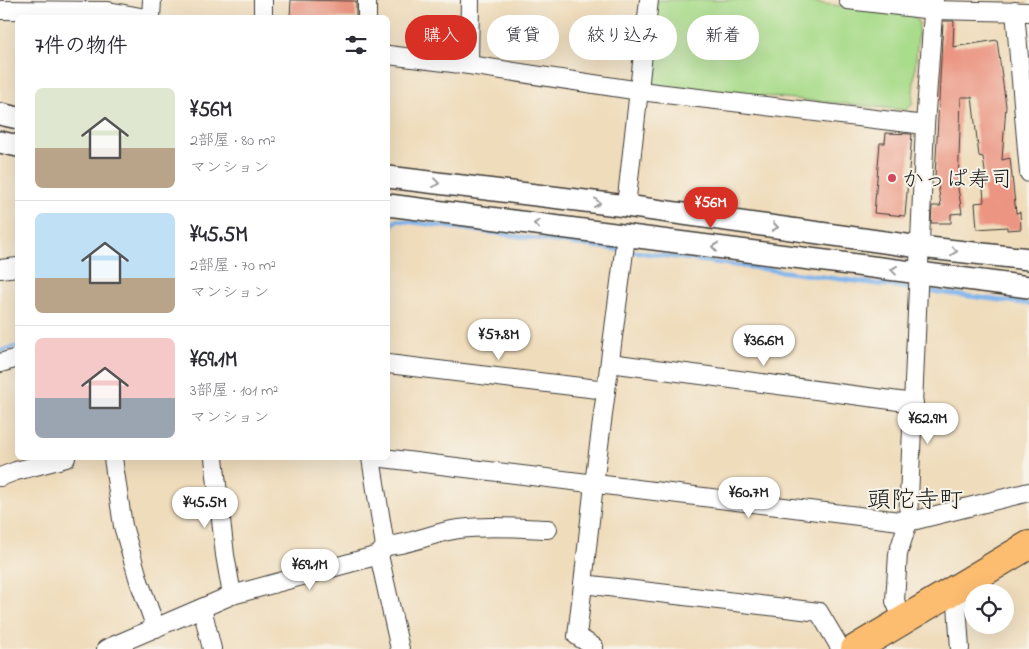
<!DOCTYPE html>
<html lang="ja">
<head>
<meta charset="utf-8">
<style>
  body { margin:0; font-family:"Indie Flower","Klee One",sans-serif; background:#f2f2f3; color:#2b2b33; height:100vh; display:flex; flex-direction:column; font-size:19px; white-space:nowrap }
  * { box-sizing:border-box; margin:0 }
  p { font-size:16px; color:#7c7c81 }
  .icon { flex:none; width:28px; height:28px; fill:none; stroke:currentColor; stroke-width:2; stroke-linecap:round; stroke-linejoin:round }
  .map { position:relative; flex:1; overflow:hidden }
  .panel { position:absolute; left:15px; top:15px; width:375px; height:445px; display:flex; flex-direction:column; background:#fff; border-radius:8px; box-shadow:0 5px 20px #0002 }
  .panel>* { flex:none }
  .hud { position:absolute; left:405px; top:15px; width:475px; height:45px; display:flex; gap:10px }
  .tools { position:absolute; left:964px; top:584px; display:grid; gap:10px }
  .tools a { display:grid; place-items:center; width:50px; height:50px; border-radius:50%; background:#fff; box-shadow:0 5px 20px #0002; font-size:25px }
  .price { position:absolute; translate:-50% -42px; padding:0 11px; border-radius:18px; background:#fff; color:#222; font-size:16px; line-height:32px; filter:drop-shadow(0 1px 2px #0008) }
  .price::after { content:''; position:absolute; left:50%; top:30px; width:15px; height:11px; margin-left:-8px; background:inherit; clip-path:polygon(0 0,100% 0,50% 100%) }
  .price.current { background:#d93025; color:#fff }
  ul { padding:0; list-style:none }
  li { display:flex; align-items:center; gap:15px; height:125px; padding:0 20px }
  li+li { border-top:1px solid #e1e1e2 }
  li span { display:grid; place-items:center; flex:none; width:140px; height:100px; border-radius:8px; color:#555 }
  li>.icon { margin-inline-start:auto }
  span .icon { width:60px; height:60px; fill:#fffc; stroke-width:1 }
  li b { font-size:21px }
  h2 { display:flex; justify-content:space-between; align-items:center; height:60px; padding:0 20px; font-size:21px }
  .chip { padding:0 18px; border-radius:22px; background:#fff; box-shadow:0 5px 20px #0002; font-size:18px; line-height:45px }
  .chip.current { background:#d93025; color:#fff }
  .map>svg:first-child { display:block }
  .green { fill:#a9dc8b; stroke:#627c54 }
  .lines { fill:none; stroke-linecap:round; stroke-linejoin:round }
  .stream { stroke:#7eb3ec; stroke-width:4.5 }
  .building { fill:#eb9582 }
  .minor-casing { stroke:#3c3934; stroke-width:20 }
  .tertiary-casing { stroke:#3c3934; stroke-width:24 }
  .trunk-casing { stroke:#3c3934; stroke-width:30 }
  .minor { stroke:#fff; stroke-width:18 }
  .tertiary { stroke:#fff; stroke-width:21 }
  .trunk { stroke:#fcbd6f; stroke-width:28 }
  .oneway { stroke:#999 }
  .poi-dot { fill:#d1495b; stroke:#f7f3e8; stroke-width:2 }
  .labels { text-anchor:middle; stroke-width:4; stroke-linejoin:round; paint-order:stroke }
  .poi-label { font-size:22px; fill:#1c1c1c; stroke:#f7f3e8; text-anchor:start }
  .neighbourhood-label { font-size:24px; fill:#1c1c1c; stroke:#f7f3e8 }
</style>
</head>
<body>
<div class="map">
<svg width="1029" height="649" viewBox="0 0 1029 649">
  <rect width="100%" height="100%" fill="#f7f3e8"/>
  <filter id="ink" filterUnits="userSpaceOnUse"><feTurbulence type="fractalNoise" baseFrequency=".02" numOctaves="2"/><feDisplacementMap in="SourceGraphic" scale="10" xChannelSelector="R" yChannelSelector="G"/><feConvolveMatrix kernelMatrix="1 2 1 2 8 2 1 2 1" color-interpolation-filters="sRGB"/></filter>
  <filter id="wash" filterUnits="userSpaceOnUse"><feTurbulence type="fractalNoise" baseFrequency=".0096" numOctaves="4" result="noise"/><feDisplacementMap in="SourceGraphic" scale="20" xChannelSelector="R" yChannelSelector="G"/><feGaussianBlur stdDeviation="1.12" result="paint"/><feColorMatrix in="noise" values="0 0 0 0 0 0 0 0 0 0 0 0 0 0 0 0 0 1.4 0 .05"/><feComposite in="paint" operator="in"/></filter>
  <g filter="url(#wash)">
    <rect width="100%" height="100%" fill="#efdcbb"/>
    <path class="green" d="M657 0H793L913 15 919 23 912 105 906 110 652 85 647 79Z"/>
    <g class="lines">
      <g class="stream">
        <path d="M388 231 396 220 621 250"/>
        <path d="M629 251 914 289"/>
        <path d="M921 290 1029 304"/>
        <path d="M0 351 18 346"/>
      </g>
    </g>
    <g id="blocks">
      <g class="building">
        <path d="M291 0 356 1V18H290Z"/>
        <path d="M943 21H954L953 47 997 40 1006 106 1002 160 1010 158 1016 213 1020 212 1021 229 1007 230V227L977 229 975 203 984 202 983 187 987 186 983 157 979 156 972 97H961L958 188 962 213 951 214V223H931L932 206H941L937 177H935Z"/>
        <path d="M886 133 912 134 905 216 874 213 880 143H885Z"/>
      </g>
    </g>
  </g>
  <g filter="url(#ink)">
    <use href="#blocks" fill-opacity="0" stroke="#3c3934" stroke-width="1"/>
    <g class="lines">
      <g class="minor-casing">
        <g id="minor">
          <path d="M848 0 933 10 1029 12"/>
          <path d="M0 10 108 11 146 18"/>
          <path d="M1015 11 1029 173"/>
          <path d="M151 18 152 0"/>
          <path d="M263 18V0"/>
          <path d="M367 18V0"/>
          <path d="M388 55 469 65 640 91 925 125"/>
          <path d="M469 65 470 0"/>
          <path d="M626 206 649 0"/>
          <path d="M626 236 594 484 583 584 819 612 841 649"/>
          <path d="M0 269 18 267"/>
          <path d="M0 363 18 358"/>
          <path d="M610 363 914 403"/>
          <path d="M388 364 606 390"/>
          <path d="M113 458 123 526 139 581 156 628"/>
          <path d="M214 458 225 555 232 595"/>
          <path d="M383 458 908 522 1029 492"/>
          <path d="M0 477 16 471 66 458"/>
          <path d="M385 546C411 545 434 532 459 529 488 525 519 528 548 529"/>
          <path d="M379 555 400 649"/>
          <path d="M583 584 577 636 594 647V649"/>
          <path d="M956 589 960 649"/>
          <path d="M202 608 212 649"/>
          <path d="M903 620 895 601 898 554 908 522 925 125 934 0"/>
          <path d="M106 649 232 595 379 555 385 546 371 458"/>
        </g>
      </g>
      <g class="tertiary-casing">
        <g id="tertiary">
          <path d="M0 114 18 118"/>
          <path d="M0 142 18 146"/>
          <path d="M388 177 626 206 920 247 1029 259"/>
          <path d="M388 205 1029 287"/>
        </g>
      </g>
      <g class="trunk-casing">
        <path id="trunk" d="M855 649 1029 545"/>
      </g>
      <use href="#minor" class="minor"/>
      <use href="#tertiary" class="tertiary"/>
      <use href="#trunk" class="trunk"/>
    </g>
    <defs><path id="oneway-chevron" d="M-2-3.5L2.5 0L-2 3.5" fill="none" stroke-width="1.6" stroke-linecap="round" stroke-linejoin="round" transform="scale(1.25)"/></defs>
    <g class="oneway">
      <use href="#oneway-chevron" transform="translate(436 183) rotate(7)"/>
      <use href="#oneway-chevron" transform="translate(597 203) rotate(7)"/>
      <use href="#oneway-chevron" transform="translate(537 224) rotate(-173)"/>
      <use href="#oneway-chevron" transform="translate(775 227) rotate(8)"/>
      <use href="#oneway-chevron" transform="translate(715 247) rotate(-173)"/>
      <use href="#oneway-chevron" transform="translate(954 251) rotate(6)"/>
      <use href="#oneway-chevron" transform="translate(894 270) rotate(-173)"/>
    </g>
  </g>
  <circle class="poi-dot" cx="892" cy="178" r="5"/>
  <g class="labels">
    <g class="poi-label">
      <text x="902" y="186">かっぱ寿司</text>
    </g>
    <g class="neighbourhood-label">
      <text x="915" y="507">頭陀寺町</text>
    </g>
  </g>
</svg>
<div class="tools">
<a><svg class="icon" aria-label="locate" viewBox="0 0 24 24"><circle cx="12" cy="12" r="6"/><path d="M12 2v4M12 18v4M2 12h4M18 12h4"/></svg></a>
</div>
<b class="price current" style="left:711px;top:229px">¥56M</b>
<b class="price" style="left:499px;top:361px">¥57.8M</b>
<b class="price" style="left:764px;top:367px">¥36.6M</b>
<b class="price" style="left:928px;top:445px">¥62.9M</b>
<b class="price" style="left:749px;top:519px">¥60.7M</b>
<b class="price" style="left:205px;top:529px">¥45.5M</b>
<b class="price" style="left:310px;top:591px">¥69.1M</b>
<div class="hud">
<a class="chip current">購入</a>
<a class="chip">賃貸</a>
<a class="chip">絞り込み</a>
<a class="chip">新着</a>
</div>
<section class="panel">
<h2>7件の物件<svg class="icon" aria-label="filters" viewBox="0 0 24 24"><path d="M4 7h16M4 17h16"/><circle cx="9" cy="7" r="2"/><circle cx="15" cy="17" r="2"/></svg></h2>
<ul>
<li><span style="background:linear-gradient(#dfe7d0 60%,#b9a48a 0)"><svg class="icon" aria-label="home" viewBox="0 0 24 24"><path d="M3 11l9-7 9 7M6 9v11h12V9"/></svg></span><div><b>¥56M</b><p>2部屋 · 80 m²</p><p>マンション</p></div></li>
<li><span style="background:linear-gradient(#bfe0f5 65%,#b9a48a 0)"><svg class="icon" aria-label="home" viewBox="0 0 24 24"><path d="M3 11l9-7 9 7M6 9v11h12V9"/></svg></span><div><b>¥45.5M</b><p>2部屋 · 70 m²</p><p>マンション</p></div></li>
<li><span style="background:linear-gradient(#f6c9c9 60%,#9aa5b1 0)"><svg class="icon" aria-label="home" viewBox="0 0 24 24"><path d="M3 11l9-7 9 7M6 9v11h12V9"/></svg></span><div><b>¥69.1M</b><p>3部屋 · 101 m²</p><p>マンション</p></div></li>
</ul>
</section>
</div>
</body>
</html>
